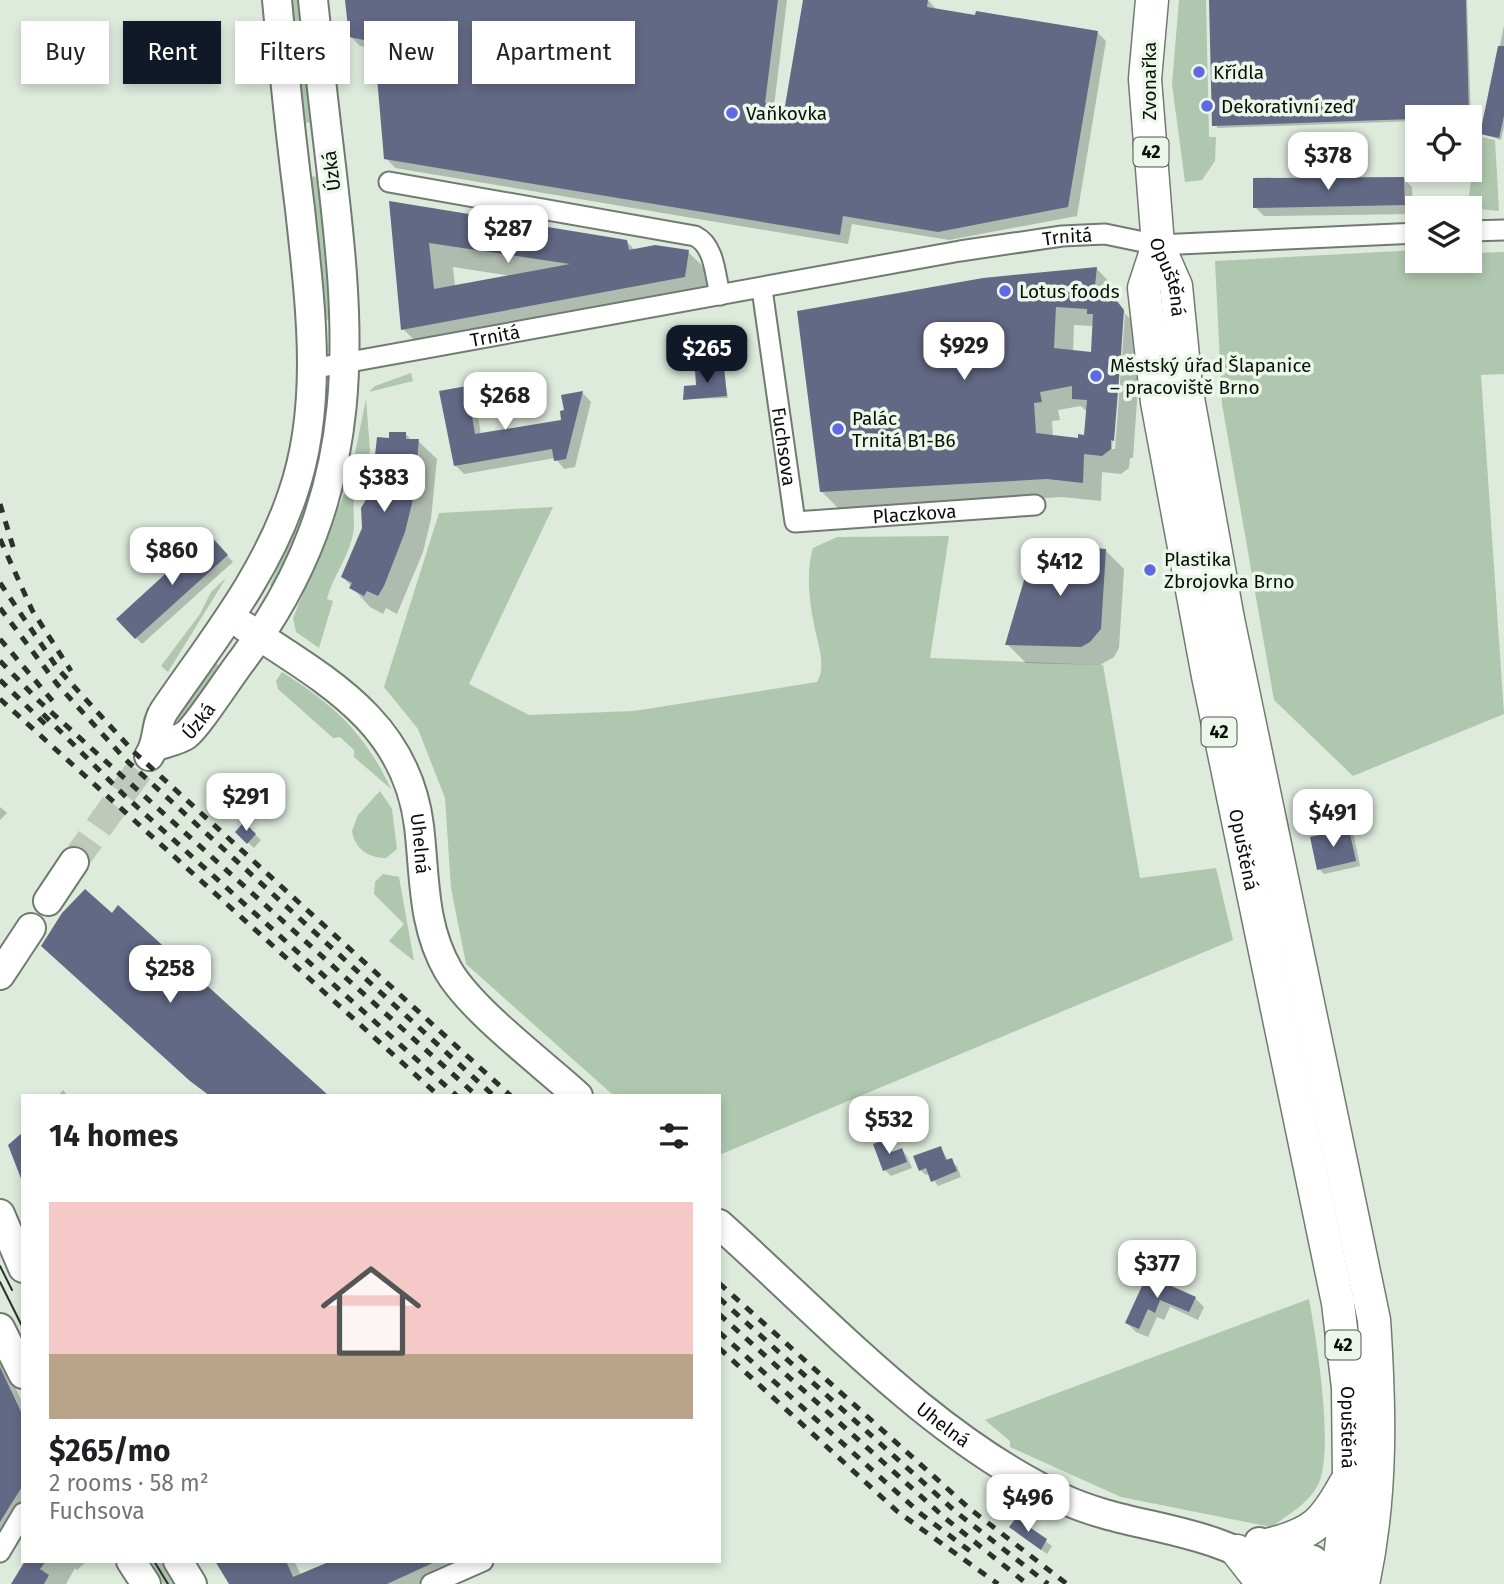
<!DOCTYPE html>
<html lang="en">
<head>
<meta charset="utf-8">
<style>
  body { margin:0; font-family:"Fira Sans",sans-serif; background:#f2f2f2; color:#202124; height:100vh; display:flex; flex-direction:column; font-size:26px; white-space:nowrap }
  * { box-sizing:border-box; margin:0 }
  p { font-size:23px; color:#757577 }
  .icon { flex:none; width:38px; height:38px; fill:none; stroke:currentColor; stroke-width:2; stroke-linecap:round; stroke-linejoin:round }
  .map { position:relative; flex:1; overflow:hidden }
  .details { position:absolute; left:21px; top:1094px; width:700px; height:469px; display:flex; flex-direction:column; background:#fff; border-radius:0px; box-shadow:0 4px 10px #0003 }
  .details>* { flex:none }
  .banner { position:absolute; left:21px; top:21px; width:700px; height:63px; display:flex; gap:14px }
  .controls { position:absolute; left:1405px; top:105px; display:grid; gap:14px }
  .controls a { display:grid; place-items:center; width:77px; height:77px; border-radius:0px; background:#fff; box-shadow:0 4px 10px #0003; font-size:35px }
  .price { position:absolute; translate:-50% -60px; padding:0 16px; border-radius:14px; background:#fff; color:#222; font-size:23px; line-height:46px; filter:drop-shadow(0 2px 4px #0008) }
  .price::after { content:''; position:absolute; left:50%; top:42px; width:21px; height:16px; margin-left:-10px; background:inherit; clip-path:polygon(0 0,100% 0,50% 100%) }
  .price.active { background:#111827; color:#fff }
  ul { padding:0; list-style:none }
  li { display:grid; align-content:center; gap:14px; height:371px; padding:0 28px }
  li+li { border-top:2px solid #e0e0e0 }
  li span { display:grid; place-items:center; height:217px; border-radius:0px; color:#555 }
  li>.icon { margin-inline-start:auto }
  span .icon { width:126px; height:126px; fill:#fffc; stroke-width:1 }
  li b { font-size:30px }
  h2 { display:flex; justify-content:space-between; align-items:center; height:84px; padding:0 28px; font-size:30px }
  .pill { padding:0 24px; border-radius:0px; background:#fff; box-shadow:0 4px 10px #0003; font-size:24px; line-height:63px }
  .pill.active { background:#111827; color:#fff }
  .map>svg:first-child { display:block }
  .green { fill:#afc7ae }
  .shadow { fill:#0003; fill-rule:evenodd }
  .building { fill:#636985; fill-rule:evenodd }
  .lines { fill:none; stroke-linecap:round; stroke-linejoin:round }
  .secondary-tunnel { stroke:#bec9bc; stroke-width:28; stroke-dasharray:28 14; stroke-linecap:butt }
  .street-casing { stroke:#707c70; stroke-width:23 }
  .secondary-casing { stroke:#707c70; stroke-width:32 }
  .primary-casing { stroke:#707c70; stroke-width:35 }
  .street { stroke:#fff; stroke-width:19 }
  .secondary { stroke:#fff; stroke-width:28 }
  .primary { stroke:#fff; stroke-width:32 }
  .tram { stroke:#2c322b; stroke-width:2 }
  .rail { stroke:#2c322b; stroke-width:5; stroke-dasharray:9 9; stroke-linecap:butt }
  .poi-dot { fill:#5f69e1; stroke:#eaf7e9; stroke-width:2.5 }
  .labels { text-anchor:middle; stroke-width:7; stroke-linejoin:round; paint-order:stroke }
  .shield { fill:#eaf7e9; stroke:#4e554d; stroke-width:2 }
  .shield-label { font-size:18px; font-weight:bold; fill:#0b0f0a }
  .poi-label { font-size:19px; fill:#0b0f0a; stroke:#eaf7e9; text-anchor:start }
  .street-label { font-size:19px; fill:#0b0f0a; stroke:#eaf7e9 }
</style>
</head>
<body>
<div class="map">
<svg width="1504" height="1584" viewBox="0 0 1504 1584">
  <rect width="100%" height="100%" fill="#ddeadc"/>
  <g class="green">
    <path d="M291 0H300L304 35 294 34Z"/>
    <path d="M1179 0H1206L1209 137H1216L1215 161 1202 180 1185 182 1172 84Z"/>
    <path d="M295 49 305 50 313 122 303 123Z"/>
    <path d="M1478 136 1495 140 1499 211 1479 209 1469 195Z"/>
    <path d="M309 176 318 177 332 319 324 320Z"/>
    <path d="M1470 247H1475V253L1504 252V374L1481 375 1504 714 1353 776 1274 700 1222 404 1215 261 1417 250 1418 261H1470Z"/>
    <path d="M411 373 413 381 369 392 375 386Z"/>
    <path d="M330 381 332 384C322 462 310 516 276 588L270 585 298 525 315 474 324 391Z"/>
    <path d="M366 399 370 451 365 486 360 489 350 484V478Z"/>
    <path d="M344 494 354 499C353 509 354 518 354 526 353 551 333 575 327 599L333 601 319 648 296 632 293 618Z"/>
    <path d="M553 507 469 684 529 715 634 711 817 682C827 665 817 642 814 624 809 600 806 570 813 548L837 537 949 536 930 658 1103 665 1140 878 1216 868 1233 940 719 1155V1096L613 1095 466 964 451 888 445 798 418 729 384 687 439 513Z"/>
    <path d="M226 578 168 672 161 666 200 614 211 592Z"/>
    <path d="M213 661 225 670 186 718 174 722Z"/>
    <path d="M282 672C334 705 365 733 391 789L354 757V750L340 737 333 738 278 689 276 681Z"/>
    <path d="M380 791 392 809 397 849 386 858C368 858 355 849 352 831L358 815Z"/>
    <path d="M383 874 399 877 414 961 389 941 404 924 374 894 375 882Z"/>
    <path d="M1309 1299C1316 1337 1335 1451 1318 1485 1308 1504 1288 1515 1271 1527L1121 1497 1010 1447V1441L985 1420Z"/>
    <path d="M149 1561H167L181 1584H163Z"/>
  </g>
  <g class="shadow">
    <path d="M347 0H787L774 106 786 108 805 0H928L937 10 1097 32 1106 41 1077 216 949 240 852 224 848 244 395 168 386 158 376 49 360 46 351 37Z"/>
    <path d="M1210 0H1467L1471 119 1418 117V121L1217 128Z"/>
    <path d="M1504 25V127L1501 140 1482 134Z"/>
    <path d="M1403 178 1412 187 1413 214 1264 216 1255 207Z"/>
    <path d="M391 203 627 242 635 250 688 252 713 276 709 301 427 353 403 329ZM453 267 512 276 455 287Z"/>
    <path d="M1097 269 1115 288 1114 303 1142 330 1133 458H1130L1129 468 1121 474 1102 472 1101 501 1062 497 840 510 821 491ZM1122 314H1125L1115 449H1112ZM1074 325 1094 326 1092 353 1073 352ZM1081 406 1088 413 1086 437 1079 440 1053 437 1052 421 1060 420 1058 410Z"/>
    <path d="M723 369 728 398 685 399 698 386Z"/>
    <path d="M466 388 475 397 481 435 563 421 566 411 563 396 583 393 591 402 575 467 564 469 555 458 464 474 456 466Z"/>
    <path d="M406 434 412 441H418L437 459 431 519 423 552 397 614 386 608 383 614 370 607 343 577 364 528 391 439Z"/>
    <path d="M209 536 233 562 142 644 118 619Z"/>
    <path d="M1105 550 1124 569 1119 648 1114 657 1100 665 1026 663 1007 644Z"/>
    <path d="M0 807 7 813 0 820Z"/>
    <path d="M244 825 261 840 254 848 237 832Z"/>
    <path d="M1349 831 1354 836 1360 866 1324 874 1319 869Z"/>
    <path d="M63 1090 68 1096H58Z"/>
    <path d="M23 1132V1185L10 1145Z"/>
    <path d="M886 1141 894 1153 902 1150 907 1156 912 1168 891 1176 885 1170 875 1145Z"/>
    <path d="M940 1148 949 1161 957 1166 961 1177 938 1186 930 1174 926 1175 920 1170Z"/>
    <path d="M1148 1277 1195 1298 1204 1307 1198 1320 1170 1307 1164 1320 1157 1317 1148 1337 1136 1332 1127 1323Z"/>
    <path d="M0 1354 23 1404V1523L0 1556Z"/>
    <path d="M1017 1520 1052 1546 1047 1554 1017 1533Z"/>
    <path d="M27 1561H87L77 1570 75 1568 66 1584H13Z"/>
    <path d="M218 1561H294L301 1575 336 1561H476L447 1584H232Z"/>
  </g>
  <g class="building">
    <path d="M345 0H778L765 103 785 106 803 0H928L927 7 975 15 976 11 1098 31 1068 207 938 232 843 216 840 235 384 159 374 42 349 37Z"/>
    <path d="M1209 0H1466L1469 117 1212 126Z"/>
    <path d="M1498 46H1504V116L1499 138 1480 134Z"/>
    <path d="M1404 177 1405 205 1253 208V178Z"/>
    <path d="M389 201 627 240 629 250 655 245 689 250 685 277 401 330ZM429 243 570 264 434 289Z"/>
    <path d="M1097 267 1094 295 1109 297 1108 301H1117L1124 310 1121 354 1114 441 1111 440V449L1102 456 1084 454 1083 483 1047 479 820 492 797 311 983 278ZM1056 307 1087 309V314H1093L1091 352 1054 348ZM1072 386V399L1087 400 1084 435 1078 434V438L1036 433 1034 403 1042 402 1040 392Z"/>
    <path d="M724 367 727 396 683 400 684 386 696 385 695 370Z"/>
    <path d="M467 386 475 434 561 420 560 411 564 410 561 395 583 391 566 459 554 461 552 449 454 466 439 391Z"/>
    <path d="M389 432H406V439H419L413 499 405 532 384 586 378 596 367 591 364 596 349 588 352 583 341 577 362 528 361 508 371 491 377 437 389 438Z"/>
    <path d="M209 534 228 555 135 639 116 619Z"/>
    <path d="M1035 543 1106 549 1101 629 1090 642 1081 647 1005 645Z"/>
    <path d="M244 822 256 834 247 844 235 832Z"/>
    <path d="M1349 829 1356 861 1317 870 1310 837Z"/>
    <path d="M85 889 112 913 118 905 329 1096H210L190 1081 41 946 62 913Z"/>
    <path d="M23 1132V1181H22L8 1145Z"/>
    <path d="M886 1139 892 1152 902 1148 907 1162 883 1171 873 1144Z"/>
    <path d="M941 1146 946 1160 952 1158 957 1171 931 1182 926 1168 919 1171 913 1156Z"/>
    <path d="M1147 1275 1196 1297 1189 1312 1160 1300 1155 1313 1148 1309 1139 1329 1125 1323Z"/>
    <path d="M0 1367 23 1416V1485L0 1522Z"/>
    <path d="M1016 1518 1047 1539 1041 1550 1009 1527Z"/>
    <path d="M25 1561H46L40 1569 49 1575 44 1584H11Z"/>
    <path d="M215 1561H286L293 1577 331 1561H437L387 1584H229Z"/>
  </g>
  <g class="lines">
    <path class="secondary-tunnel" d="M74 862 149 756"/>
    <g class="street-casing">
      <g id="street">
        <path d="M389 182 695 236C715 246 715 275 720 295"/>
        <path d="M1470 231 1504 230"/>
        <path id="s1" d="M762 289 795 522 1035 505"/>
        <path id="s2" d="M311 369 960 251 1062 236 1105 234 1158 245 1418 233"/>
        <path d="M0 1552 23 1513"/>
        <path d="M431 1584 483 1561"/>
      </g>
    </g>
    <g class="secondary-casing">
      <g id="secondary">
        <path d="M277 0 280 31"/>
        <path d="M313 0 317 37"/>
        <path id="s3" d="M244 626C323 679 406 720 419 826 425 876 422 925 448 970 471 1010 542 1063 578 1096"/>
        <path id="s4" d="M156 746C165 743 179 740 186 735 198 726 231 674 243 659 391 460 340 276 318 51"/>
        <path d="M149 756C159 742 155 724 164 711 212 641 266 575 293 493 324 403 310 302 300 209 293 155 287 100 282 46"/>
        <path d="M48 901 74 862"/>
        <path d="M0 975 31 928"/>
        <path d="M0 1214 23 1268"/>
        <path id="s5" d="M719 1224C825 1319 932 1437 1061 1498 1112 1522 1168 1525 1219 1544 1262 1559 1288 1584 1337 1581"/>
        <path d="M0 1328 23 1374"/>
        <path d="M1259 1542 1313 1560 1337 1581"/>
        <path d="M131 1561 146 1584"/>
        <path d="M178 1561 192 1584"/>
      </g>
    </g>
    <g class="primary-casing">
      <g id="primary">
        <path id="s6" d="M1152 0 1145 79 1158 245 1176 286 1186 387 1228 619 1374 1320C1380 1409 1382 1496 1363 1584"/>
        <path id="s7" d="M1158 245 1144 288 1157 402 1208 676 1338 1303 1348 1388 1349 1477 1337 1584"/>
        <path d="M1271 1544C1314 1533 1324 1522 1345 1484"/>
        <path d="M1237 1551 1263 1584"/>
      </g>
    </g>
    <use href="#street" class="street"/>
    <use href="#secondary" class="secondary"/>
    <use href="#primary" class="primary"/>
    <g class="tram">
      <path d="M0 1266 12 1290"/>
      <path d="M0 1282 23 1328"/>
      <path d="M154 1561 168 1584"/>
    </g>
    <g class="rail">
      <path d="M0 504 14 550"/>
      <path d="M0 539 32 610 71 671"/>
      <path d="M0 583 58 669 134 752 511 1096"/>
      <path d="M0 608 57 684 126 760 494 1096"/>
      <path d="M0 639 56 705"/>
      <path d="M0 661 40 702 477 1096"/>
      <path d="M0 680 48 727"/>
      <path d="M0 699 439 1096"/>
      <path d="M43 714 125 796 457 1096"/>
      <path d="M719 1283 970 1509 1067 1584"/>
      <path d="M719 1298 956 1512 1048 1584"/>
      <path d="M719 1314 945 1518 1027 1584"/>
      <path d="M719 1332 921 1514 970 1551"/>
      <path d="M719 1348 898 1512 998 1584"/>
    </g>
  </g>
  <g class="poi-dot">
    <circle cx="1199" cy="72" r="7"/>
    <circle cx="1207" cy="106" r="7"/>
    <circle cx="732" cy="113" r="7"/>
    <circle cx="1005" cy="291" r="7"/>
    <circle cx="1096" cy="376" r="7"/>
    <circle cx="838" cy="429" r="7"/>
    <circle cx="1150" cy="570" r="7"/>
  </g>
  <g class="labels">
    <g class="shield">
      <rect x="1133.5" y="137.5" width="35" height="29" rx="5"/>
      <rect x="1201.5" y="717.5" width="35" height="29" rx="5"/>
      <rect x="1325.5" y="1330.5" width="35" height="29" rx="5"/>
    </g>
    <g class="shield-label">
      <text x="1151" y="158">42</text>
      <text x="1219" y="738">42</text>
      <text x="1343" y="1351">42</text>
    </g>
    <g class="poi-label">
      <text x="1213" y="79">Křídla</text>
      <text x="1221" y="113">Dekorativní zeď</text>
      <text x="746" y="120">Vaňkovka</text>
      <text x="1019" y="298">Lotus foods</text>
      <text x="1110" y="372">Městský úřad Šlapanice<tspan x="1110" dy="22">– pracoviště Brno</tspan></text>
      <text x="852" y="425">Palác<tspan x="852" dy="22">Trnitá B1-B6</tspan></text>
      <text x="1164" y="566">Plastika<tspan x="1164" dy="22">Zbrojovka Brno</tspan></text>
    </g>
    <g class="street-label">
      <text transform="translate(1149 81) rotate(-90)" y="7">Zvonařka</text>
      <text transform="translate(331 171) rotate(-97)" y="7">Úzká</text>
      <text dy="7" stroke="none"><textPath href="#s2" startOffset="768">Trnitá</textPath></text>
      <text dy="7" stroke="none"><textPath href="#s6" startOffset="280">Opuštěná</textPath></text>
      <text dy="7" stroke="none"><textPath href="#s2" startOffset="187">Trnitá</textPath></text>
      <text dy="7" stroke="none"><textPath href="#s1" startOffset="159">Fuchsova</textPath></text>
      <text dy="7" stroke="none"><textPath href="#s1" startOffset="355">Placzkova</textPath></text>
      <text dy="7" stroke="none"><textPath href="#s4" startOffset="51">Úzká</textPath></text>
      <text dy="7" stroke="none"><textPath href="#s3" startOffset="294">Uhelná</textPath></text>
      <text dy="7" stroke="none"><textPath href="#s7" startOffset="616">Opuštěná</textPath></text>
      <text dy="7" stroke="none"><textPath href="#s5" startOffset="301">Uhelná</textPath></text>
      <text dy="7" stroke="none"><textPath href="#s7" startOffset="1204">Opuštěná</textPath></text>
    </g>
  </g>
</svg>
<div class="controls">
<a><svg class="icon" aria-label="locate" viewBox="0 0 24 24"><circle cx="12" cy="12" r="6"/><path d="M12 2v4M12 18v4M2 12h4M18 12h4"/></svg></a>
<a><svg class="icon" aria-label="layers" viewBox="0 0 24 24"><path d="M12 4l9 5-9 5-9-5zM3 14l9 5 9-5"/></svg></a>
</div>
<b class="price" style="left:1328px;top:192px">$378</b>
<b class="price" style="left:508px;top:265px">$287</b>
<b class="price" style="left:964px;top:382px">$929</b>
<b class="price active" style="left:707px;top:385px">$265</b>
<b class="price" style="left:505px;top:432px">$268</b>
<b class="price" style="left:384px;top:514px">$383</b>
<b class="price" style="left:172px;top:587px">$860</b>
<b class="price" style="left:1060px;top:598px">$412</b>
<b class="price" style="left:246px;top:833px">$291</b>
<b class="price" style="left:1333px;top:849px">$491</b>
<b class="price" style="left:170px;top:1005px">$258</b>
<b class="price" style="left:889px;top:1156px">$532</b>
<b class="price" style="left:1157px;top:1300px">$377</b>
<b class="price" style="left:1028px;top:1534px">$496</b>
<div class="banner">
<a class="pill">Buy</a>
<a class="pill active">Rent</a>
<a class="pill">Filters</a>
<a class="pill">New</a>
<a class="pill">Apartment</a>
</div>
<section class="details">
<h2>14 homes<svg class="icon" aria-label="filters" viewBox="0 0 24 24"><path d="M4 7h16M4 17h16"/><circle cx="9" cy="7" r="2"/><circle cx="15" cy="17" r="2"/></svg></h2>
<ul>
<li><span style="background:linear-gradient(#f6c9c9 70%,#b9a48a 0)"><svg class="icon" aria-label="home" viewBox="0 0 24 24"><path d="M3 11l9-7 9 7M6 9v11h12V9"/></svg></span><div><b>$265/mo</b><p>2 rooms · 58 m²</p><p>Fuchsova</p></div></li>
</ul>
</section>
</div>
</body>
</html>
